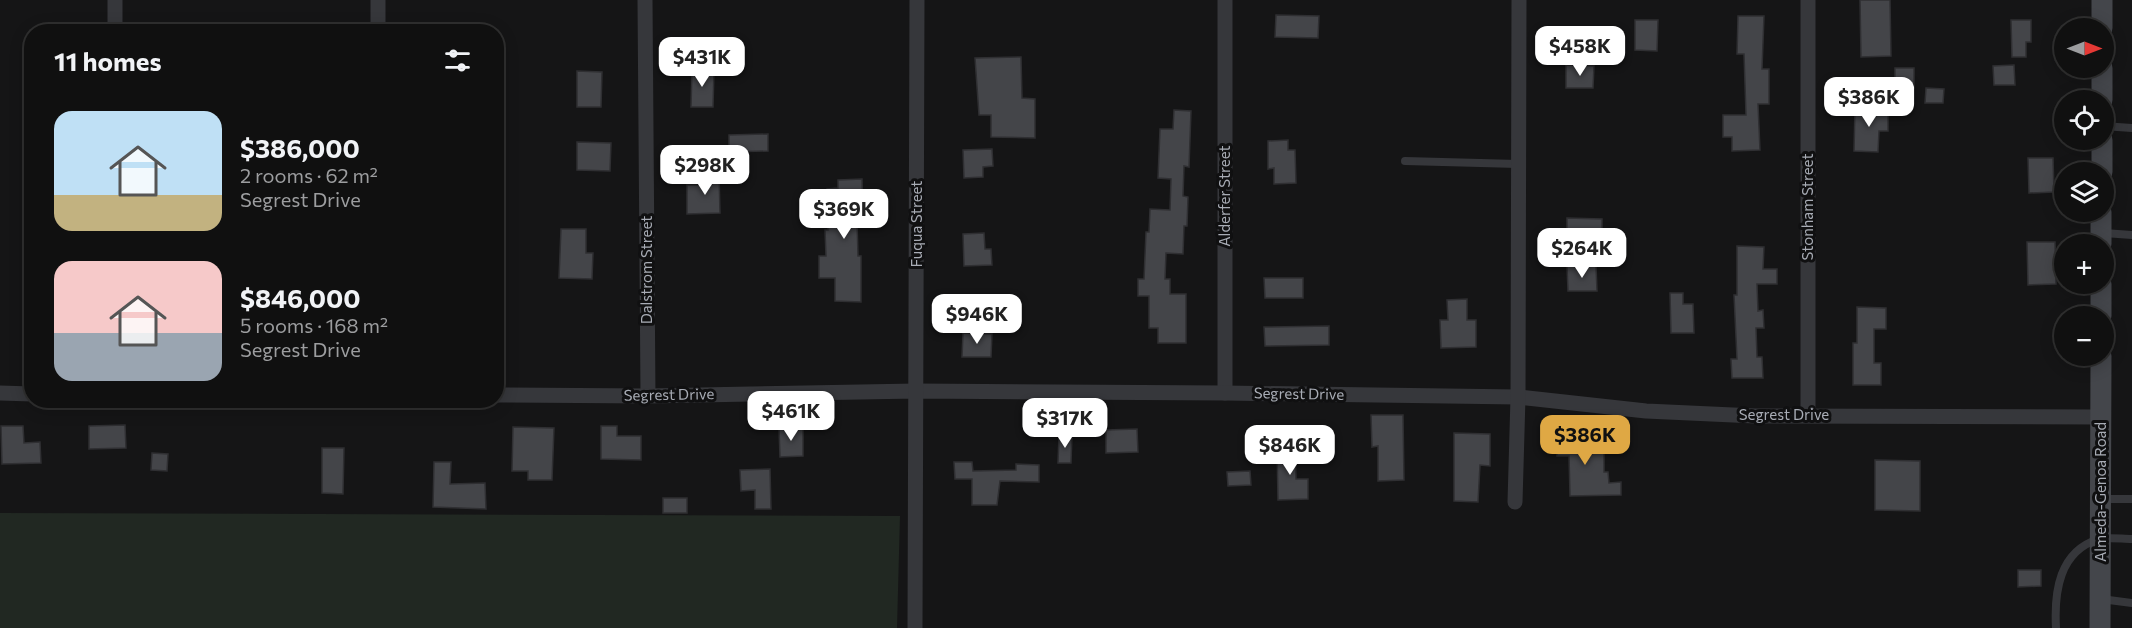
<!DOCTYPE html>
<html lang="en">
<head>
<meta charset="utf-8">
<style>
  body { margin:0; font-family:Commissioner,sans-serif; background:#191919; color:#f1f3f6; height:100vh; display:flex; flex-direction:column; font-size:22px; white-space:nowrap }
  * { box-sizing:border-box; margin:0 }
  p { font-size:20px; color:#9c9d9f }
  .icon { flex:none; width:33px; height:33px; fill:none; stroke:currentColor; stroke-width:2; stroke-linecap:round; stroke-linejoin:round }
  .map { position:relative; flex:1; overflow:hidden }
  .details { position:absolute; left:24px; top:24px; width:480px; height:384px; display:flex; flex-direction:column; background:#101010; border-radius:24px; box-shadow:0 3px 15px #0003,0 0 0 2px #303030 }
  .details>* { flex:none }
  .needle { width:39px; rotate:90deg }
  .controls { position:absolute; left:2054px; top:18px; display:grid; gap:12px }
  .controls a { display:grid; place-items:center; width:60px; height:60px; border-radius:50%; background:#101010; box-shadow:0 3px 15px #0003,0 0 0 2px #303030; font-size:30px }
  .price { position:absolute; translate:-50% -51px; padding:0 14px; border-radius:12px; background:#fff; color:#222; font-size:20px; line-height:39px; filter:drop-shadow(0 2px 3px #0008) }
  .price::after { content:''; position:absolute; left:50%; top:36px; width:18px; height:14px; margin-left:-9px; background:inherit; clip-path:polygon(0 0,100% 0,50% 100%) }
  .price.active { background:#dfa844; color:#111 }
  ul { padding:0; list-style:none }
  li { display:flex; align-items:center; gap:18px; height:150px; padding:0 30px }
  li span { display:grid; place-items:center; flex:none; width:168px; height:120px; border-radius:18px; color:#555 }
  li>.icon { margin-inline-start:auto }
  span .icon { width:72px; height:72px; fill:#fffc; stroke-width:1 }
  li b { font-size:26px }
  h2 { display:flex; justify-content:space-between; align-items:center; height:72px; padding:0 30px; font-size:26px }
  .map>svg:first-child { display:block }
  .green { fill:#212822 }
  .building { fill:#444549; stroke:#2f2f32; stroke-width:1.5 }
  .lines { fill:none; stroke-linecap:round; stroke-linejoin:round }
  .service { stroke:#36373b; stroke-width:8 }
  .minor { stroke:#36373b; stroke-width:15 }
  .secondary { stroke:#44464b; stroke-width:21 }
  .labels { text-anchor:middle; stroke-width:6; stroke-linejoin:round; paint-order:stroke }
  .street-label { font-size:15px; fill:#a8acb5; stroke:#101011 }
</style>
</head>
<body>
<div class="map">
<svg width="2132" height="628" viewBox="0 0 2132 628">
  <rect width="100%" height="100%" fill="#151516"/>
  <path class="green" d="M0 513 900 516 897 628H0Z"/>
  <g class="building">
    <path d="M1860 0H1890L1891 56 1861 57Z"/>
    <path d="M1276 15 1319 16 1318 38 1275 37Z"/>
    <path d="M1738 16H1764L1762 69H1769V104H1758L1760 150 1732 151V137H1723V115H1746L1744 54H1737Z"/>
    <path d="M1635 20H1658L1657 51 1635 50Z"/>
    <path d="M2011 20H2031V42H2026V57H2012Z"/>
    <path d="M1021 57 1022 98 1035 99V138L991 137V115H979L975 58Z"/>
    <path d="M1566 65 1594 66 1593 88H1566Z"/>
    <path d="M2014 65 2015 85H1994L1993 66Z"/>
    <rect x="1895" y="68" width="19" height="20"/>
    <path d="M692 70H714L713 107H691Z"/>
    <path d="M577 71 602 72 601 107H577Z"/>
    <path d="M1926 88 1944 89 1943 103H1925Z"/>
    <path d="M1855 107H1888V131H1879L1878 152 1854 151Z"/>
    <path d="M1174 110 1191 111 1189 167 1184 166 1183 196 1188 197 1187 226H1184L1183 254 1166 253 1165 279H1170V294H1186V343H1158V328H1149V296H1138V279H1144L1146 232H1149L1150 209 1170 210 1171 179 1158 178 1160 129H1173Z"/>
    <path d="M768 134V151L729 152V135Z"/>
    <path d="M1288 140V150H1295L1296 183 1274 184V168L1268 169V141Z"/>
    <path d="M577 142 611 143 610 171 577 170Z"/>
    <path d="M992 149 993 166 983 167V177L964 178 963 150Z"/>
    <path d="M2028 158H2053L2054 192 2029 193Z"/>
    <path d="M719 173 720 213 687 214V185H705V174Z"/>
    <path d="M862 179 863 221H857L858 256H861V302L835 301V278H819V256H826L825 230H828L827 189 838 188V180Z"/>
    <path d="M1567 218 1602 219V239L1567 238Z"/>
    <path d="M561 229H586V253H593L592 279 559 278Z"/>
    <path d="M984 233 985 249H991L992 265 964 266 963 234Z"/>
    <path d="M2027 242H2055L2056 284 2028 285Z"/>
    <path d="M1737 246 1764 247 1763 269H1777V284H1757L1758 311 1763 310 1764 328H1756L1757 357H1762L1763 378H1732L1731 359H1737L1734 295H1737Z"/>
    <path d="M1567 266H1596L1597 291H1568Z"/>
    <path d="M1264 278H1303V298H1265Z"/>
    <path d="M1670 293H1683V304H1693L1694 333H1671Z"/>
    <path d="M1467 299V320H1476V347L1441 348 1440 320H1448L1447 300Z"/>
    <path d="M1857 307 1886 308V329H1874V363H1881V385H1853V343H1857Z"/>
    <path d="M1329 326V345L1265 346 1264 327Z"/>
    <path d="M963 333 992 334 991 357H962Z"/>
    <path d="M1371 415H1403L1404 480 1378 481V446L1372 447Z"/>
    <path d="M125 425 126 448 89 449V426Z"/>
    <path d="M1 426H23L24 443 40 442 41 463 2 464Z"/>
    <path d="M601 426H617V436H641V460L601 459Z"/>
    <path d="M513 427 554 428 552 480H528V471H512Z"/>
    <path d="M803 427V456L780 457 779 428Z"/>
    <path d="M1557 428H1574V437H1593V448H1604V472H1608L1609 483 1621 482V495L1570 496 1569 456H1557Z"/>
    <path d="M1137 429 1138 452 1106 453V430Z"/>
    <path d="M1454 433 1490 434V466L1480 465 1478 502 1454 501Z"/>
    <path d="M1059 434 1072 435 1071 463H1058Z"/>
    <path d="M1295 446 1296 479H1308V499L1278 500 1277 447Z"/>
    <path d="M322 448H344L343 494 322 493Z"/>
    <path d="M152 453 168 454 167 471 151 470Z"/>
    <path d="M1875 460 1920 461V511L1875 510Z"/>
    <path d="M434 462H451L450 484 485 483 486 509 433 507Z"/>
    <path d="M954 462H972L973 471 1016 470V464L1039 465V482L1000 481 997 505H972V479H955Z"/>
    <path d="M770 469 771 509H755V490L741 491 740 470Z"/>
    <path d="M1250 471 1251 485 1228 486 1227 472Z"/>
    <rect x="663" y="498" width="24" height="15"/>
    <path d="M2018 570H2041V586L2018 587Z"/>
  </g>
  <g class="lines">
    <g class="service">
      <path d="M2103 126 2132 128"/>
      <path d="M1405 161 1518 164"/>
      <path d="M2104 233 2132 235"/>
      <path d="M2102 499H2132"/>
      <path d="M2101 599 2132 603"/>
      <path d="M2056 628C2054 592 2059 551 2099 539 2109 537 2122 539 2132 539"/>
    </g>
    <g class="minor">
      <path d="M378 0V32"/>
      <path d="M645 0 648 396"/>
      <path d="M1225 0V393"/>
      <path d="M115 32V0"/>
      <path d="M0 393 32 394"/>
      <path d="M496 395 648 396 916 391 1225 393 1518 397 1646 411 1755 416 2101 417"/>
      <path d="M1808 415V0"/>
      <path d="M1515 502 1518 397 1519 0"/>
      <path d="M915 628 917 0"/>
    </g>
    <g class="secondary">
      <path d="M2102 28V0"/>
      <path d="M2102 100V68"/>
      <path d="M2102 172V140"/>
      <path d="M2101 244V212"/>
      <path d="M2101 284V316"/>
      <path d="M2100 628 2101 356"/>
    </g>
  </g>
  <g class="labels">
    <g class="street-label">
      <text transform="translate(1225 196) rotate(-90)" y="5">Alderfer Street</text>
      <text transform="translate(1808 207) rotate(-90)" y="5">Stonham Street</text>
      <text transform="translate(917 224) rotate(-90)" y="5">Fuqua Street</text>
      <text transform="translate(647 270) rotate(-90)" y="5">Dalstrom Street</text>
      <text transform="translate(1299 394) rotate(1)" y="5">Segrest Drive</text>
      <text transform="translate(669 395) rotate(-1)" y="5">Segrest Drive</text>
      <text x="1784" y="420">Segrest Drive</text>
      <text transform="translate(2101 492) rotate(-90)" y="5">Almeda-Genoa Road</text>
    </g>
  </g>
</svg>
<div class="controls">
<a><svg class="needle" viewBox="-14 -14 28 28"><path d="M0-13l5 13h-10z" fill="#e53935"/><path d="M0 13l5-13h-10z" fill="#9c9d9f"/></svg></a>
<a><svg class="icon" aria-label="locate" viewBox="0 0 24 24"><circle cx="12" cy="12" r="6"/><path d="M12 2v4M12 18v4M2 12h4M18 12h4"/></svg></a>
<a><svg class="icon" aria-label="layers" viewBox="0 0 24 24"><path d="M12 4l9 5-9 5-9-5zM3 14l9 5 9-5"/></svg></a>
<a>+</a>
<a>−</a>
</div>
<b class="price" style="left:1580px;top:77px">$458K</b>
<b class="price" style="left:702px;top:88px">$431K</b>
<b class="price" style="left:1869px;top:128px">$386K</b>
<b class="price" style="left:705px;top:196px">$298K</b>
<b class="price" style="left:844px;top:240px">$369K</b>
<b class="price" style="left:1582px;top:279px">$264K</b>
<b class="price" style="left:977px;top:345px">$946K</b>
<b class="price" style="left:791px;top:442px">$461K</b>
<b class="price" style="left:1065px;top:449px">$317K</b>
<b class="price active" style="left:1585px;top:466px">$386K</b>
<b class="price" style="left:1290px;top:476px">$846K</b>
<section class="details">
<h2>11 homes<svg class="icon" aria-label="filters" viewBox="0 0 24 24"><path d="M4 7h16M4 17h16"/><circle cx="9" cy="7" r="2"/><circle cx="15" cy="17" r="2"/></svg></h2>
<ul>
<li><span style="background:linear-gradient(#bfe0f5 70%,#c2b280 0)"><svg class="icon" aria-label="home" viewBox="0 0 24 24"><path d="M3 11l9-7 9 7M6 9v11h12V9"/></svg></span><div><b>$386,000</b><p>2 rooms · 62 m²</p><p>Segrest Drive</p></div></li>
<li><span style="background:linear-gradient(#f6c9c9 60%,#9aa5b1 0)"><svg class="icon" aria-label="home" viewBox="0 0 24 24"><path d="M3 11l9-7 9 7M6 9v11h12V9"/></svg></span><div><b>$846,000</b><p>5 rooms · 168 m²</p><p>Segrest Drive</p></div></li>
</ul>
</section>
</div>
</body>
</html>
